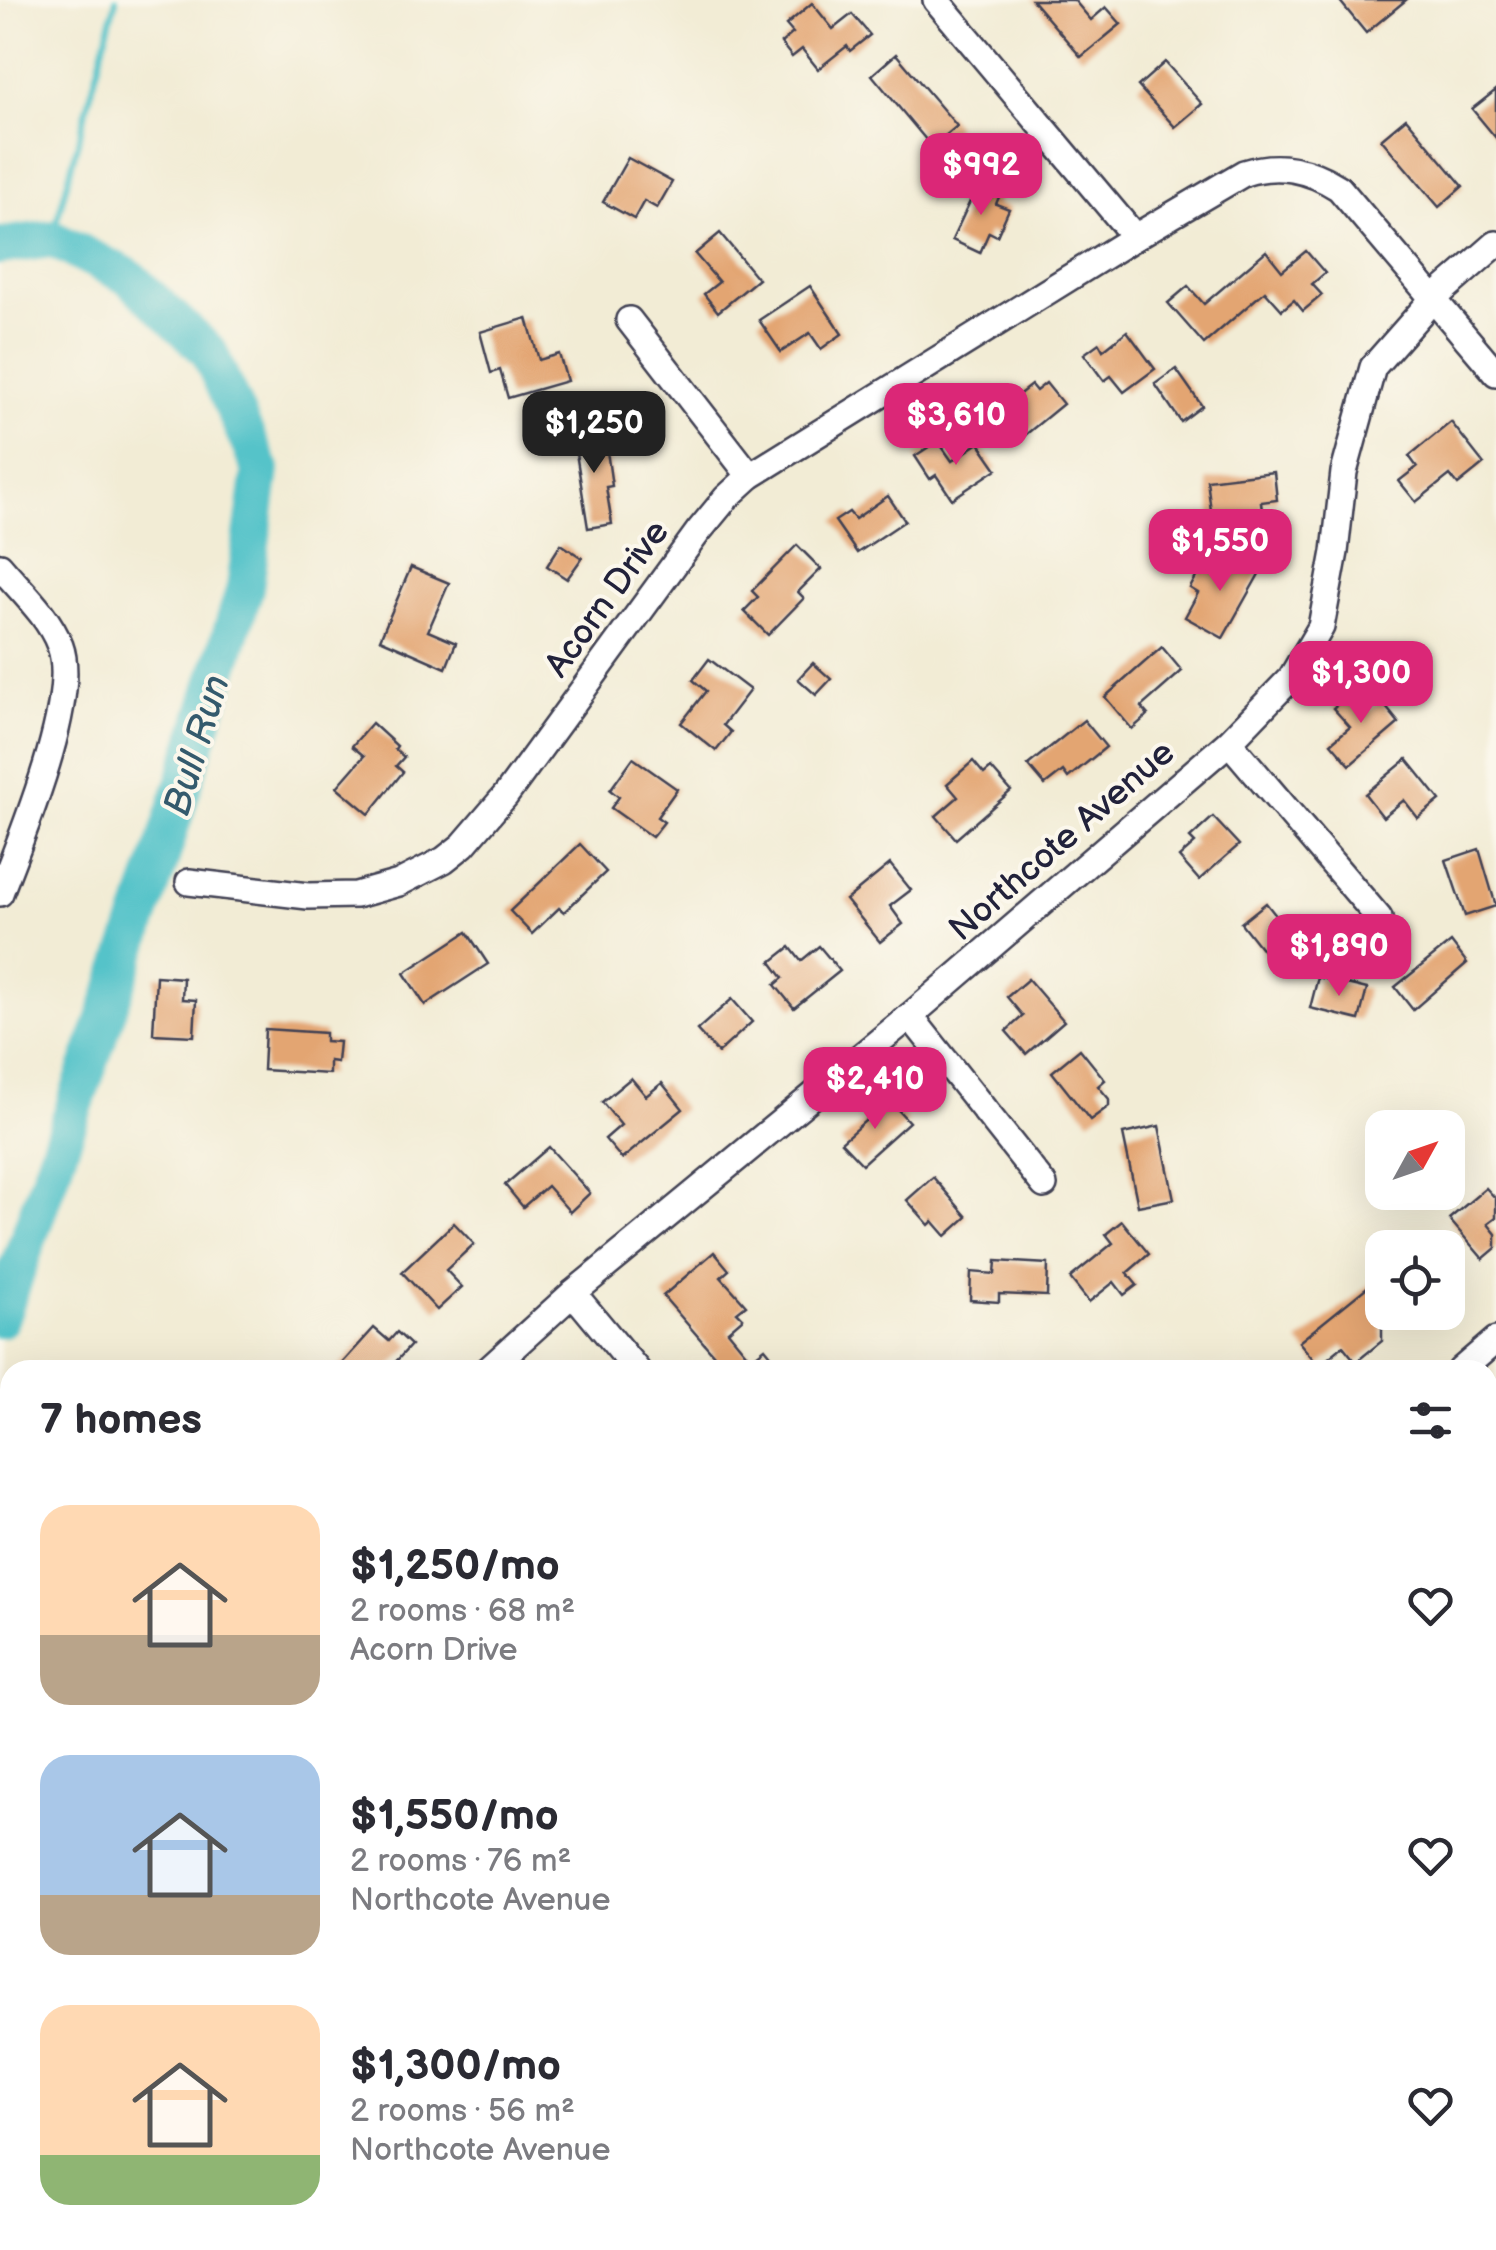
<!DOCTYPE html>
<html lang="en">
<head>
<meta charset="utf-8">
<style>
  body { margin:0; font-family:"Balsamiq Sans",sans-serif; background:#f2f2f3; color:#2b2b33; height:100vh; display:flex; flex-direction:column; font-size:38px; white-space:nowrap }
  * { box-sizing:border-box; margin:0 }
  p { font-size:32px; color:#7c7c81 }
  .icon { flex:none; width:55px; height:55px; fill:none; stroke:currentColor; stroke-width:2; stroke-linecap:round; stroke-linejoin:round }
  .map { position:relative; flex:1; overflow:hidden }
  .details { position:absolute; left:0px; top:1360px; width:1498px; height:890px; display:flex; flex-direction:column; background:#fff; border-radius:30px 30px 0 0; box-shadow:0 10px 40px #0002 }
  .details>* { flex:none }
  .needle { width:65px; rotate:50deg }
  .buttons { position:absolute; left:1365px; top:1110px; display:grid; gap:20px }
  .buttons a { display:grid; place-items:center; width:100px; height:100px; border-radius:20px; background:#fff; box-shadow:0 10px 40px #0002; font-size:50px }
  .price { position:absolute; translate:-50% -85px; padding:0 22px; border-radius:20px; background:#db2777; color:#fff; font-size:32px; line-height:65px; filter:drop-shadow(0 2px 5px #0008) }
  .price::after { content:''; position:absolute; left:50%; top:60px; width:30px; height:22px; margin-left:-15px; background:inherit; clip-path:polygon(0 0,100% 0,50% 100%) }
  .price.current { background:#222; color:#fff }
  ul { padding:0; list-style:none }
  li { display:flex; align-items:center; gap:30px; height:250px; padding:0 40px }
  li span { display:grid; place-items:center; flex:none; width:280px; height:200px; border-radius:30px; color:#555 }
  li>.icon { margin-inline-start:auto }
  span .icon { width:120px; height:120px; fill:#fffc; stroke-width:1 }
  li b { font-size:42px }
  h2 { display:flex; justify-content:space-between; align-items:center; height:120px; padding:0 40px; font-size:42px }
  .map>svg:first-child { display:block }
  .lines { fill:none; stroke-linecap:round; stroke-linejoin:round }
  .stream { stroke:#55c3c9; stroke-width:6 }
  .river { stroke:#55c3c9; stroke-width:38 }
  .building { fill:#e3a572 }
  .minor-casing { stroke:#414052; stroke-width:30 }
  .minor { stroke:#fff; stroke-width:25 }
  .labels { text-anchor:middle; stroke-width:8; stroke-linejoin:round; paint-order:stroke }
  .street-label { font-size:35px; fill:#22223b; stroke:#fbf7ec }
  .water-label { font-size:38px; font-style:italic; fill:#345a6d; stroke:#fbf7ec }
</style>
</head>
<body>
<div class="map">
<svg width="1496" height="2250" viewBox="0 0 1496 2250">
  <rect width="100%" height="100%" fill="#fbf7ec"/>
  <filter id="ink" filterUnits="userSpaceOnUse"><feTurbulence type="fractalNoise" baseFrequency=".01" numOctaves="2"/><feDisplacementMap in="SourceGraphic" scale="20" xChannelSelector="R" yChannelSelector="G"/><feConvolveMatrix kernelMatrix="1 2 1 2 8 2 1 2 1" color-interpolation-filters="sRGB"/></filter>
  <filter id="wash" filterUnits="userSpaceOnUse"><feTurbulence type="fractalNoise" baseFrequency=".0048" numOctaves="4" result="noise"/><feDisplacementMap in="SourceGraphic" scale="40" xChannelSelector="R" yChannelSelector="G"/><feGaussianBlur stdDeviation="2.25" result="paint"/><feColorMatrix in="noise" values="0 0 0 0 0 0 0 0 0 0 0 0 0 0 0 0 0 1.4 0 .05"/><feComposite in="paint" operator="in"/></filter>
  <g filter="url(#wash)">
    <rect width="100%" height="100%" fill="#f2ecd5"/>
    <g class="lines">
      <path class="stream" d="M52 239 116 0"/>
      <path class="river" d="M0 246 52 239 129 277 209 352 261 470 245 588 158 867 0 1319"/>
    </g>
    <g id="blocks">
      <g class="building">
        <path d="M1032 0H1074L1091 20 1106 7 1121 24 1081 57Z"/>
        <path d="M1339 0H1406L1366 33Z"/>
        <path d="M812 3 833 29 852 14 870 35 850 51 847 46 818 69 802 49 792 57 781 43 793 33 786 25Z"/>
        <path d="M896 54 957 126 932 147 872 75Z"/>
        <path d="M1165 62 1202 104 1175 127 1138 86Z"/>
        <path d="M1496 90V138L1472 109Z"/>
        <path d="M1406 118 1463 186 1439 207 1381 139Z"/>
        <path d="M628 158 672 182 657 208 644 201 634 219 603 202Z"/>
        <path d="M980 180 1002 190 996 204 1009 209 997 236 989 232 980 253 952 240Z"/>
        <path d="M720 233 758 279 718 312 704 294 719 282 695 254Z"/>
        <path d="M1266 251 1282 271 1306 251 1325 273 1312 284 1322 295 1303 311 1294 300 1282 310 1265 291 1204 344 1168 303 1188 286 1204 304Z"/>
        <path d="M810 286 842 334 821 349 810 333 781 352 759 320Z"/>
        <path d="M527 318 539 360 559 354 567 381 508 398 500 370 491 373 480 332Z"/>
        <path d="M1127 331 1155 369 1124 392 1111 376 1104 381 1084 354 1099 343 1103 350Z"/>
        <path d="M1176 369 1202 406 1181 422 1155 384Z"/>
        <path d="M1046 383 1063 404 1024 436 1002 408 1031 385 1036 391Z"/>
        <path d="M1451 422 1484 464 1458 485 1450 475 1416 502 1399 481 1417 467 1409 456Z"/>
        <path d="M604 430 612 486 606 487 612 524 588 528 573 434Z"/>
        <path d="M938 441 952 461 979 443 997 469 952 499 936 475 930 479 915 456Z"/>
        <path d="M1274 472 1277 500 1261 502 1264 529 1214 534 1207 480Z"/>
        <path d="M888 496 905 521 857 553 835 521 849 512 855 519Z"/>
        <path d="M561 544 582 558 567 579 547 566Z"/>
        <path d="M797 545 821 569 798 592 804 598 768 635 744 611 758 597 752 591Z"/>
        <path d="M1216 550 1259 574 1223 638 1185 617 1198 593 1190 588 1204 563 1219 572Z"/>
        <path d="M411 567 449 583 428 631 456 643 446 668 380 639Z"/>
        <path d="M1162 647 1182 671 1141 707 1148 715 1132 729 1105 697Z"/>
        <path d="M709 659 750 690 723 725 731 732 716 751 681 723 706 691 693 680Z"/>
        <path d="M813 663 831 679 816 695 798 679Z"/>
        <path d="M1353 690 1370 710 1381 701 1399 723 1350 765 1331 743 1350 727 1333 708Z"/>
        <path d="M1084 720 1106 747 1068 778 1063 771 1045 785 1028 765Z"/>
        <path d="M372 723 397 746 395 749 404 757 396 766 403 772 369 814 337 787 364 756 352 746Z"/>
        <path d="M633 758 677 789 657 817 664 822 652 837 611 808 619 797 610 790Z"/>
        <path d="M1407 759 1440 800 1418 818 1404 800 1383 817 1365 794Z"/>
        <path d="M973 761 984 774 991 768 1011 791 956 839 936 816 958 797 947 784Z"/>
        <path d="M1213 817 1239 845 1199 880 1179 857 1195 843 1190 838Z"/>
        <path d="M580 844 606 872 564 912 559 908 532 934 510 911Z"/>
        <path d="M1479 849 1496 906 1465 916 1446 860Z"/>
        <path d="M890 864 911 890 890 906 903 924 880 942 846 900Z"/>
        <path d="M1266 903 1299 945 1274 965 1241 923Z"/>
        <path d="M467 932 488 964 425 1005 404 973Z"/>
        <path d="M1451 942 1467 963 1413 1010 1395 987Z"/>
        <path d="M819 946 840 971 794 1008 775 985 783 978 771 962 790 947 801 961Z"/>
        <path d="M156 976 183 978 182 999 196 1000 194 1036 153 1034Z"/>
        <path d="M1318 977 1367 989 1359 1020 1310 1008Z"/>
        <path d="M1028 979 1064 1021 1026 1054 1006 1031 1023 1016 1007 997Z"/>
        <path d="M732 999 752 1022 718 1053 697 1030Z"/>
        <path d="M265 1029 325 1033V1041L339 1042 337 1062 329 1061V1074L263 1070Z"/>
        <path d="M1080 1049 1105 1080 1098 1086 1109 1099V1106L1090 1120 1052 1072Z"/>
        <path d="M631 1078 646 1096 662 1083 683 1109 622 1159 605 1139 621 1125 602 1102Z"/>
        <path d="M889 1100 909 1122 862 1164 841 1142Z"/>
        <path d="M1159 1126 1174 1199 1138 1206 1123 1134Z"/>
        <path d="M549 1147 590 1193 570 1212 547 1186 523 1207 505 1185Z"/>
        <path d="M933 1177 967 1217 946 1236 933 1221 929 1225 907 1200Z"/>
        <path d="M1486 1188 1496 1199V1218L1488 1224 1496 1234V1248L1483 1259 1449 1219Z"/>
        <path d="M1122 1221 1149 1254 1127 1273 1137 1285 1124 1295 1114 1282 1089 1302 1070 1278 1113 1243 1106 1234Z"/>
        <path d="M454 1223 474 1244 446 1270 462 1287 437 1310 402 1272Z"/>
        <path d="M714 1252 729 1270 721 1277 746 1305 737 1312 743 1318 728 1331 751 1359 765 1348 783 1370H722L712 1357 714 1355 663 1296Z"/>
        <path d="M996 1261 1048 1264 1047 1296 999 1294V1302L970 1300 971 1272 995 1274Z"/>
        <path d="M1382 1275V1341L1356 1362 1343 1346 1319 1366 1299 1342Z"/>
        <path d="M374 1328 389 1341 397 1332 411 1345 388 1370H336Z"/>
      </g>
    </g>
  </g>
  <g filter="url(#ink)">
    <use href="#blocks" fill-opacity="0" stroke="#414052" stroke-width="2.5"/>
    <g class="lines">
      <g class="minor-casing">
        <g id="minor">
          <path d="M936 0 1135 237"/>
          <path d="M629 320 750 476"/>
          <path d="M0 566C20 590 49 616 60 646 80 699 20 840 0 893"/>
          <path d="M1229 742 1379 918"/>
          <path d="M189 882 308 896 356 895 399 883 444 860 463 845 506 795 698 532 726 498 750 476 1135 237 1244 173C1279 162 1309 169 1339 188L1496 373"/>
          <path d="M910 1016 1044 1185"/>
          <path d="M573 1293 637 1370"/>
          <path d="M488 1370 573 1293 910 1016 1229 742 1291 678 1321 627 1335 552 1344 472 1373 367 1433 299 1496 244"/>
          <path d="M1461 1370 1496 1340"/>
          <path d="M1488 1932 1496 1925"/>
          <path d="M159 2240 167 2250"/>
          <path d="M1446 2240 1454 2250"/>
          <path d="M436 2250 448 2240"/>
          <path d="M1117 2250 1129 2240"/>
        </g>
      </g>
      <use href="#minor" class="minor"/>
    </g>
  </g>
  <g class="labels">
    <g class="street-label">
      <text transform="translate(606 598) rotate(-54)" y="12">Acorn Drive</text>
      <text transform="translate(1061 840) rotate(-41)" y="12">Northcote Avenue</text>
    </g>
    <g class="water-label">
      <text transform="translate(196 745) rotate(-73)" y="13">Bull Run</text>
    </g>
  </g>
</svg>
<div class="buttons">
<a><svg class="needle" viewBox="-14 -14 28 28"><path d="M0-13l5 13h-10z" fill="#e53935"/><path d="M0 13l5-13h-10z" fill="#7c7c81"/></svg></a>
<a><svg class="icon" aria-label="locate" viewBox="0 0 24 24"><circle cx="12" cy="12" r="6"/><path d="M12 2v4M12 18v4M2 12h4M18 12h4"/></svg></a>
</div>
<b class="price" style="left:981px;top:218px">$992</b>
<b class="price" style="left:956px;top:468px">$3,610</b>
<b class="price current" style="left:594px;top:476px">$1,250</b>
<b class="price" style="left:1220px;top:594px">$1,550</b>
<b class="price" style="left:1361px;top:726px">$1,300</b>
<b class="price" style="left:1339px;top:999px">$1,890</b>
<b class="price" style="left:875px;top:1132px">$2,410</b>
<section class="details">
<h2>7 homes<svg class="icon" aria-label="filters" viewBox="0 0 24 24"><path d="M4 7h16M4 17h16"/><circle cx="9" cy="7" r="2"/><circle cx="15" cy="17" r="2"/></svg></h2>
<ul>
<li><span style="background:linear-gradient(#ffd9b3 65%,#b9a48a 0)"><svg class="icon" aria-label="home" viewBox="0 0 24 24"><path d="M3 11l9-7 9 7M6 9v11h12V9"/></svg></span><div><b>$1,250/mo</b><p>2 rooms · 68 m²</p><p>Acorn Drive</p></div><svg class="icon" aria-label="heart" viewBox="0 0 24 24"><path d="M12 20l-8-8c-3-5 5-10 8-4 3-6 11-1 8 4z"/></svg></li>
<li><span style="background:linear-gradient(#a9c7e8 70%,#b9a48a 0)"><svg class="icon" aria-label="home" viewBox="0 0 24 24"><path d="M3 11l9-7 9 7M6 9v11h12V9"/></svg></span><div><b>$1,550/mo</b><p>2 rooms · 76 m²</p><p>Northcote Avenue</p></div><svg class="icon" aria-label="heart" viewBox="0 0 24 24"><path d="M12 20l-8-8c-3-5 5-10 8-4 3-6 11-1 8 4z"/></svg></li>
<li><span style="background:linear-gradient(#ffd9b3 75%,#8fb573 0)"><svg class="icon" aria-label="home" viewBox="0 0 24 24"><path d="M3 11l9-7 9 7M6 9v11h12V9"/></svg></span><div><b>$1,300/mo</b><p>2 rooms · 56 m²</p><p>Northcote Avenue</p></div><svg class="icon" aria-label="heart" viewBox="0 0 24 24"><path d="M12 20l-8-8c-3-5 5-10 8-4 3-6 11-1 8 4z"/></svg></li>
</ul>
</section>
</div>
</body>
</html>
